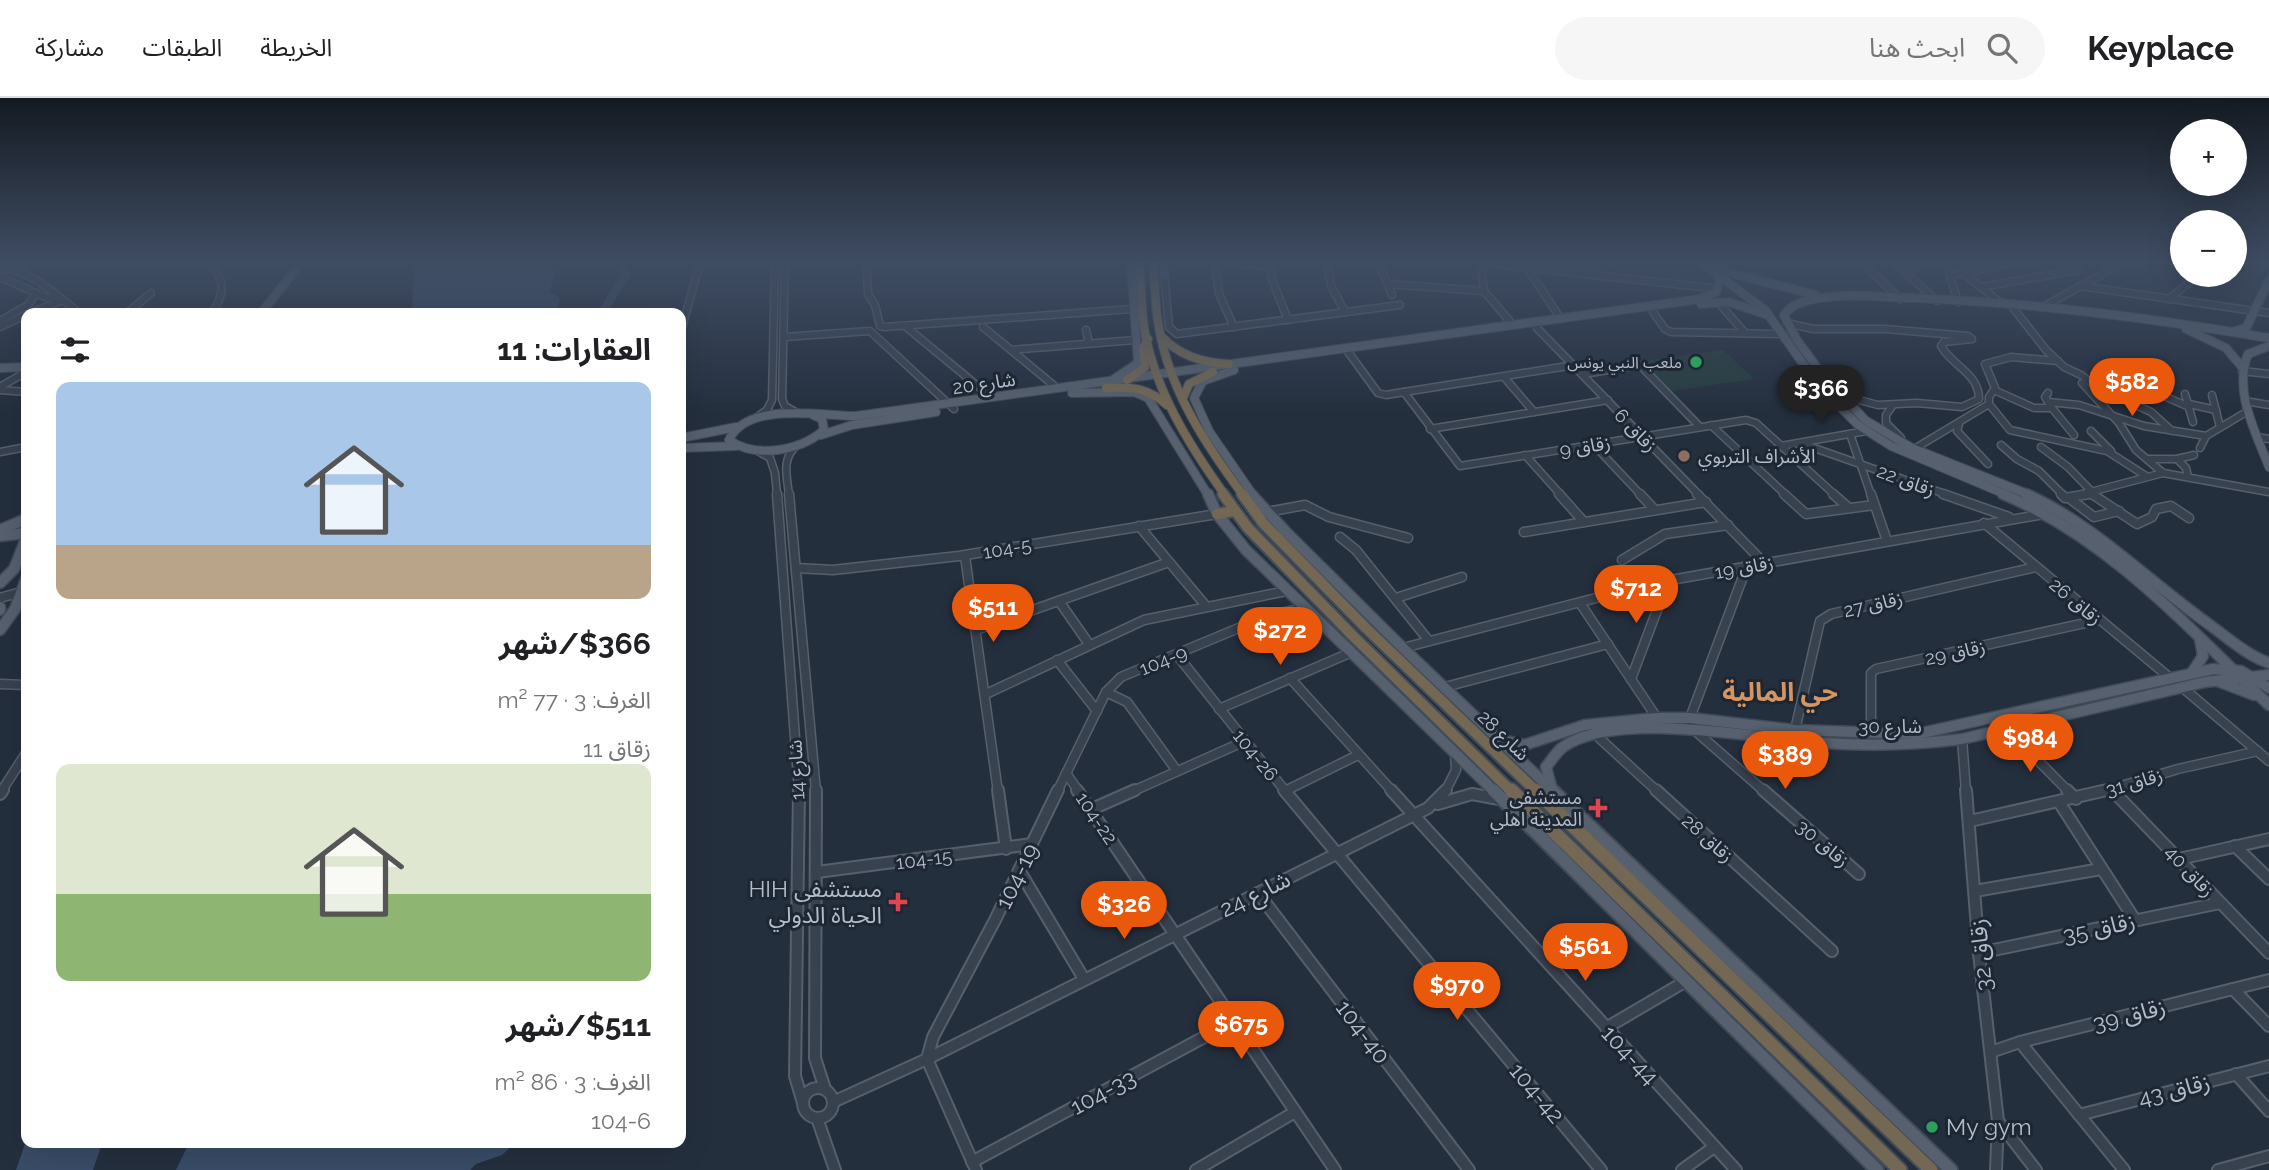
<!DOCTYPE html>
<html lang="ar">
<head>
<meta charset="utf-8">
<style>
  body { margin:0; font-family:Raleway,"Noto Sans Arabic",sans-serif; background:#f6f6f6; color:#202124; direction:rtl; height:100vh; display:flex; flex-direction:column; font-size:26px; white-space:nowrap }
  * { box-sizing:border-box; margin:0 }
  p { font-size:23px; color:#757577 }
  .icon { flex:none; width:38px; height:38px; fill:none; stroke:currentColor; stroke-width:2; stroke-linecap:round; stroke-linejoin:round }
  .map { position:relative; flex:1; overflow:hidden; direction:ltr }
  .side { position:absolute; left:21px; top:210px; width:665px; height:840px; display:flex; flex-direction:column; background:#fff; border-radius:14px; box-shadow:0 7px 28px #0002; direction:rtl }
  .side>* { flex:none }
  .tools { position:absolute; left:2170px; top:21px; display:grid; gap:14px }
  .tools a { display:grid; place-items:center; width:77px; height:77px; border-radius:50%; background:#fff; box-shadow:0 7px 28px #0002; font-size:35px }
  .price { position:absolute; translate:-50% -60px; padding:0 16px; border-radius:24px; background:#ea580c; color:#fff; font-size:23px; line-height:46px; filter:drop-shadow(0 2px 4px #0008) }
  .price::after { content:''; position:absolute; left:50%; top:42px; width:21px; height:16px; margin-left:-10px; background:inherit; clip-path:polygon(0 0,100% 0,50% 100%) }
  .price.current { background:#222; color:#fff }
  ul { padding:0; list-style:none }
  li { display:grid; align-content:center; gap:14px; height:371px; padding:0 35px }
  li span { display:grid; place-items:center; height:217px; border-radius:14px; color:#555 }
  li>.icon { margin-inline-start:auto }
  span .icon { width:126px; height:126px; fill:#fffc; stroke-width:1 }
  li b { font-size:30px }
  h2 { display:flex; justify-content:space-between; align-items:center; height:84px; padding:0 35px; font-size:30px }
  header { display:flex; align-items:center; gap:42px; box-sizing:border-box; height:98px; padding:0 35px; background:#fff; border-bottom:2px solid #e0e0e0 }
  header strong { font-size:33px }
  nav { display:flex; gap:38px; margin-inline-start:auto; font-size:24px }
  .search { width:490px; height:63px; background:#f6f6f6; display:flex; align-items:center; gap:18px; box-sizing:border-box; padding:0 24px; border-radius:38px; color:#757577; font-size:26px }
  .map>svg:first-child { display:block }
  .green { fill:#263c3f }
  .water { fill:#394c67 }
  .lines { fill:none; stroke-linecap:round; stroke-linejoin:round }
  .river { fill:#394c67; fill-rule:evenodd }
  .minor-far2-casing { stroke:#565f6c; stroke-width:9 }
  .minor-far1-casing { stroke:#565f6c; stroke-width:11 }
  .minor-casing { stroke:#565f6c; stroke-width:14 }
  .major-far2-casing { stroke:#414a57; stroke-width:10 }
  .major-far1-casing { stroke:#414a57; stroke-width:13 }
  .major-casing { stroke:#414a57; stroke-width:16 }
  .highway-far2-casing { stroke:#434c59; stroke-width:10 }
  .highway-far1-casing { stroke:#434c59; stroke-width:14 }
  .highway-casing { stroke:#434c59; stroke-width:17 }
  .minor-far2 { stroke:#38414e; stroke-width:6 }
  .minor-far1 { stroke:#38414e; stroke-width:8 }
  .minor { stroke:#38414e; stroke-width:10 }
  .major-far2 { stroke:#56606e; stroke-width:8 }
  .major-far1 { stroke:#56606e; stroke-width:10 }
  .major { stroke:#56606e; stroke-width:12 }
  .highway-far2 { stroke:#746855; stroke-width:8 }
  .highway-far1 { stroke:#746855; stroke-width:10 }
  .highway { stroke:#746855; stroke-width:13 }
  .leisure-dot { fill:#2e9e5b; stroke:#1d2633; stroke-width:2.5 }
  .education-dot { fill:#8d6e63; stroke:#1d2633; stroke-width:2.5 }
  .health-dot { fill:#e0444e; stroke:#1d2633; stroke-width:2.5 }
  .labels { text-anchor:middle; stroke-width:6; stroke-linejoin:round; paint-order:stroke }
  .far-poi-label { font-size:16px; fill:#b4bcc9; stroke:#1d2633; text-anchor:end }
  .street-label { font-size:19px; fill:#b4bcc9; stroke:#1d2633 }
  .poi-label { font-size:19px; fill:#b4bcc9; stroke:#1d2633; text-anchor:start }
  .near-street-label { font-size:23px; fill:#b4bcc9; stroke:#1d2633 }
  .near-poi-label { font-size:23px; fill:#b4bcc9; stroke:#1d2633; text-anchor:end }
  .district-label { font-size:26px; font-weight:bold; fill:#d59563; stroke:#1d2633 }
</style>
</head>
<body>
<header>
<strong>Keyplace</strong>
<div class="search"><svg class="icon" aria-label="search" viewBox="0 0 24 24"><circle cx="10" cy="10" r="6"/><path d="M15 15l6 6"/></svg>ابحث هنا</div>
<nav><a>الخريطة</a><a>الطبقات</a><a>مشاركة</a></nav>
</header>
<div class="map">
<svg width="2269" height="1072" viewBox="0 0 2269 1072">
  <rect width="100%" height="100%" fill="#242f3e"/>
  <g class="green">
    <path d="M1524 165H1695L1713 177 1707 185 1628 177 1624 174Z"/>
    <path d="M1723 252 1754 281 1671 293 1642 263Z"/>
  </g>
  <g class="water">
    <path d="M414 165H550L554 175 550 194 560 200 557 215H412Z"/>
    <path d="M26 1043V1045H102L93 1072H16Z"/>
    <path d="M189 1045H515L502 1057 476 1066 470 1072H176Z"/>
  </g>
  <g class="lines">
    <path class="river" d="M615 165H625L631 176 607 215H597L621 176Z"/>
    <g class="minor-far2-casing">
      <g id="minor-far2">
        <path d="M209 165C226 181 225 196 212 215"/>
        <path d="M785 165 782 301 785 308 797 315"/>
        <path d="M867 165 868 196 875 207 880 228 885 229 1132 211"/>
        <path d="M1215 165 1219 196 1234 229"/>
        <path d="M1236 165 1271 169"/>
        <path d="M1272 165 1271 179 1288 222"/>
        <path d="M1327 165 1331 188 1345 214"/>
        <path d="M1382 165V174L1392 197"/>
        <path d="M1480 165 1484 193 1513 227"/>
        <path d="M1484 165 1711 190 1716 194"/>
        <path d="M1863 165 1900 201"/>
        <path d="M1895 165 1937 203"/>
        <path d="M1946 165 1958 204"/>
        <path d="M0 170C33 173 54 195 79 215"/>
        <path d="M1527 170 1561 221"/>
        <path d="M13 173 26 165"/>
        <path d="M1164 175 1169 229 1177 236 1400 207"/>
        <path d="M1907 175 1921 165"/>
        <path d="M1963 175 2001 205"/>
        <path d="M1951 177 2012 165"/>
        <path d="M0 179 45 199 61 202"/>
        <path d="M1388 186 1484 193"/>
        <path d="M2080 188 2269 215"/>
        <path d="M1981 189 2078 172"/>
        <path d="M2169 201 2198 177"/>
        <path d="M1718 204 1745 235"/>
        <path d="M2010 206 2046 252 2064 269 2081 277 2096 289 2151 314 2172 333"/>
        <path d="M2045 208 2122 165"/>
        <path d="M1653 214 1665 231 1671 234 1784 236"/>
        <path d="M31 215 60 203"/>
        <path d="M127 215 151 195"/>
        <path d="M0 223 28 207 36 195"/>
        <path d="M1787 225 1813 231H1885L1968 238 1972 241 1944 244 1941 248C1952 268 1979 275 1979 301L1962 309 1917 305 1878 307 1855 301 1835 287"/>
        <path d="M905 228 991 299"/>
        <path d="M0 229 26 217"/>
        <path d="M983 229 1057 290"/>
        <path d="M1537 230 1699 397"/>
        <path d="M1086 232 1089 245"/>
        <path d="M681 233 700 165"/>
        <path d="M784 239 870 233 954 311"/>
        <path d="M1346 251 1378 295 1386 297 1404 294 1460 368 1746 322 1756 325 1835 397"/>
        <path d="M1011 252 1135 242"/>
        <path d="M2242 273 2269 276"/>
        <path d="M1583 276 1640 267 1700 329"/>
        <path d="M1504 279 1534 314"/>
        <path d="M2082 285 2119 325 2136 352 2163 375"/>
        <path d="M0 289 26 274"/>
        <path d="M0 292 26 294"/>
        <path d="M1994 292 2034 310H2052L2074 337"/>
        <path d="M1404 294 1574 267"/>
        <path d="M2112 294 2146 296"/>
        <path d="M2048 295 2045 299 2051 308"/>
        <path d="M2185 296 2193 324"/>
        <path d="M2212 297 2220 329"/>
        <path d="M2164 298 2189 309"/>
        <path d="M2245 303 2269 307"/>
        <path d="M2048 304 2079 307 2144 328 2206 338"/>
        <path d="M1989 306 2010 332 2107 353 2146 378"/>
        <path d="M2189 306 2216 312"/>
        <path d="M1893 307 1886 317V325L1901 340"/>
        <path d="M756 320 767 312 772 302 775 165"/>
        <path d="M1959 326 1957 333 1988 366"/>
        <path d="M1711 327 1786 397"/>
        <path d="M1430 331 1608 302"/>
        <path d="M2091 333 2111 353"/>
        <path d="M1850 336 1871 397"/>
        <path d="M2257 339 2269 341"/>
        <path d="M1800 345 1948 397"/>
        <path d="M1593 346 1641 397"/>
        <path d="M2001 347 2017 361 2039 373 2063 397"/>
        <path d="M1781 348 1866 333"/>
        <path d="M2041 349 2068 369 2095 397"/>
        <path d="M2200 350 2206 338 2248 313"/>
        <path d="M1914 351 1989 306V299L1995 290 1985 266 2011 259 2058 263"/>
        <path d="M758 353 770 360 775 375 777 397"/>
        <path d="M0 354 26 349"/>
        <path d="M1525 357 1561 397"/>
        <path d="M2148 361H2177"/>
        <path d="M2188 379 2186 370 2177 361 2194 357"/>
        <path d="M789 397C787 378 781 361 797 347"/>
        <path d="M2079 397 2163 375 2269 394"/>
      </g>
    </g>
    <g class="minor-far1-casing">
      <g id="minor-far1">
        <path d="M777 396 799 694"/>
        <path d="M789 396 816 694"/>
        <path d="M1559 396 1584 424"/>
        <path d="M1640 396 1655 412"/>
        <path d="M1697 396 1764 465"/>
        <path d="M1784 396 1806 416 1874 407"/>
        <path d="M1833 396 1849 410"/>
        <path d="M1871 396 1887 443"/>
        <path d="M1943 396 2009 419"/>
        <path d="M2061 396 2065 400 2089 396"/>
        <path d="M2092 396 2137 426 2152 419 2156 411 2171 408 2189 420"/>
        <path d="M2069 400 2094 419 2119 413"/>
        <path d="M1267 414 1305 407 1329 419 1408 440"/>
        <path d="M1984 425 2169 579"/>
        <path d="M1139 428 1206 508"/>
        <path d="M1524 434 1706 404"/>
        <path d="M1340 439 1356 452 1429 543"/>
        <path d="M965 458 998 694"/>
        <path d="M1622 462 1665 436 1728 427"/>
        <path d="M1747 468 1690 620 1692 630 1765 694"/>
        <path d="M796 470 833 472 959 458 1217 416"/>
        <path d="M0 500 21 494"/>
        <path d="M1396 500 1462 479"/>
        <path d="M1059 503 1089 546"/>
        <path d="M1580 505 1657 620"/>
        <path d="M976 532 1169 464"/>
        <path d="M1403 550 1654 485 2044 416"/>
        <path d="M1177 557 1286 694"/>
        <path d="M1057 562 1097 613"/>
        <path d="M1290 580 1393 694"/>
        <path d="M1631 581 1668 483"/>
        <path d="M0 586 26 587"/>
        <path d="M1445 589 1608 546"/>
        <path d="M2183 590 2269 663"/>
        <path d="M1106 594 1127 604 1177 673"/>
        <path d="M986 596 1144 522 1286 493"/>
        <path d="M1219 611 1352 554"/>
        <path d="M1585 627 1658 694"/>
        <path d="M2006 630 2069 694"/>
        <path d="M1795 632 1820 523 1831 516 2036 469"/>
        <path d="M1871 635V575L1876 571 2099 522"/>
        <path d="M1962 641 1966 694"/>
        <path d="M1066 675 1079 694"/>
        <path d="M2111 691 2114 694"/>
        <path d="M1285 693 1358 657"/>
        <path d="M1 694 26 655"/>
        <path d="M1057 694 1106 594 1121 579 1270 517 1305 510"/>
        <path d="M1131 694 1245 643"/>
        <path d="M1445 694 1456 672 1455 656"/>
        <path d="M2101 694 2178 671 2258 653"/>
      </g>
    </g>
    <g class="minor-casing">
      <g id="minor">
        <path d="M799 692 795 978 803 1005"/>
        <path d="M816 692 815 960 825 991"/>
        <path d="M998 692 1006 751"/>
        <path d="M1077 692 1335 1072"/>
        <path d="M1284 692 1601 1072"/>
        <path d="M1391 692 1736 1072"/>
        <path d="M1656 692 1832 853"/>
        <path d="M1763 692 1859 776"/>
        <path d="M1966 692 1979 855 1998 1023 1996 1072"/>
        <path d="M2067 692 2076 701"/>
        <path d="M2112 692 2269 855"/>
        <path d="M0 696 3 692"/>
        <path d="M2059 704 2135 822"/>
        <path d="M1438 706 1472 696 1499 701"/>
        <path d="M1092 711 1135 692"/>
        <path d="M1970 723 2107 692"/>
        <path d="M2235 748 2269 781"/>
        <path d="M2179 761 2269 741"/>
        <path d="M1019 772 1084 881"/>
        <path d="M817 774 1032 746"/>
        <path d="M1975 793 2101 771"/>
        <path d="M1258 795 1469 1072"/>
        <path d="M1979 855 2220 805"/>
        <path d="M2233 891 2269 928"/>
        <path d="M1606 930 1686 883"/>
        <path d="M2020 944 2124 1072"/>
        <path d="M1991 954 2020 944 2269 882"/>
        <path d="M2236 976 2269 1013"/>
        <circle cx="818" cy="1005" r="15"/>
        <path d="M833 1004 927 961 1428 710 1446 692"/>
        <path d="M2079 1017 2269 968"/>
        <path d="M817 1020 835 1072"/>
        <path d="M1998 1023 2036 1072"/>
        <path d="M972 1064 1234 923"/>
        <path d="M976 1072 927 961 933 939 995 822 1058 692"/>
        <path d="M1196 1072 1295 1014"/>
        <path d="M1682 1072 1714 1049"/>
        <path d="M2218 1072 2269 1058"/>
      </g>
    </g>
    <g class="major-far2-casing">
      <g id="major-far2">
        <path d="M1164 165V175"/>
        <path d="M1702 165 1765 212 1818 287 1858 327 1891 348 2007 397"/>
        <path d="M1714 165 1738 177 1816 197"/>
        <path d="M1701 206 1729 204 1768 217"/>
        <path d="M261 215 301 165"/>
        <path d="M2186 231 2226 250 2242 269"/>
        <path d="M2235 233 2246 230 2269 182"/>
        <path d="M2269 248 2248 256C2233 293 2256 335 2269 369"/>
        <path d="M0 270 26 269"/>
        <path d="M1234 272 1203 283 1194 300 1209 333 1253 397"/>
        <path d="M1114 281 1138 265 1131 165"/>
        <path d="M1072 295 1134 294 1148 300 1208 397"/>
        <path d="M813 317 822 321 824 332C800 353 756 361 729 342 747 303 820 318 856 318L1700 201 1716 194 1720 182 1716 175"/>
        <path d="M821 337 852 327 936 314"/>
        <path d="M681 340 736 329"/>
        <path d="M681 350 736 348"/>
        <path d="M2030 397 1912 350 1865 322 1819 272 1797 242 1784 217C1790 209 1796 205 1806 203 1839 194 1878 199 1913 200 2032 204 2151 220 2269 240"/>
      </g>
    </g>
    <g class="major-far1-casing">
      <g id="major-far1">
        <path d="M1208 396 1217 416 1246 452 1495 694"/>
        <path d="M1251 396 1286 434 1403 550 1554 694"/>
        <path d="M2003 396C2108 440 2188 529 2269 607"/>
        <path d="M2026 396C2095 427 2149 484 2210 527 2229 541 2247 557 2269 565"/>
        <path d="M0 432 26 421"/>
        <path d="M0 438 26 435"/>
        <path d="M0 485 14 471 26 441"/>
        <path d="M0 509V512"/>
        <path d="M0 532 15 511 26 481"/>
        <path d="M2193 573 2203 558 2200 541"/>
        <path d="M2220 584 2254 597"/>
        <path d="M1503 642 1524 647 1585 627 1657 620H1690L1795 632 1917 636 2213 571 2241 573 2269 590"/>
        <path d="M1551 688 1546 669C1551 663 1557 653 1563 649 1617 611 1758 641 1823 645 1869 648 1916 647 1962 641L2205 584 2269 577"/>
      </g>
    </g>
    <g class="major-casing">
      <g id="major">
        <path d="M1493 692 1877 1072"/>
        <path d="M1552 692 1951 1072"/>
      </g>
    </g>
    <g class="highway-far2-casing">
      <g id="highway-far2">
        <path d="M1140 165C1141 186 1141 209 1144 229 1154 291 1189 347 1225 397"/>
        <path d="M1153 165C1155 186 1155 209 1159 230 1170 293 1206 347 1243 397"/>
        <path d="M1162 239C1180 258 1204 265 1229 266"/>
        <path d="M1127 282 1145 269 1143 251 1148 241"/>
        <path d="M1106 290C1131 288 1148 290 1167 307"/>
        <path d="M1183 300 1189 286 1213 274"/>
      </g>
    </g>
    <g class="highway-far1-casing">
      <g id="highway-far1">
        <path d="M1223 396 1248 430 1352 537 1512 694"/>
        <path d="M1242 396 1263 425 1366 530 1537 694"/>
        <path d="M1217 416 1234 413"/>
      </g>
    </g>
    <g class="highway-casing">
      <g id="highway">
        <path d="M1511 692 1900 1072"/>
        <path d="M1535 692 1931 1072"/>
      </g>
    </g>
    <use href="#minor-far2" class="minor-far2"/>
    <use href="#minor-far1" class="minor-far1"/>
    <use href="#minor" class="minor"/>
    <use href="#major-far2" class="major-far2"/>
    <use href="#major-far1" class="major-far1"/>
    <use href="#major" class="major"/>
    <use href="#highway-far2" class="highway-far2"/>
    <use href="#highway-far1" class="highway-far1"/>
    <use href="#highway" class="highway"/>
  </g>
  <linearGradient id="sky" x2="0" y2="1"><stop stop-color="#141a22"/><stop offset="0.52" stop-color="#3f4d63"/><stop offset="1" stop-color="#3f4d63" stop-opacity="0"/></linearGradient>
  <rect width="2269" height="315" fill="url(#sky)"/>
  <g class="leisure-dot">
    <circle cx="1696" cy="264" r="7"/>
    <circle cx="1932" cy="1029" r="7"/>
  </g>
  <circle class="education-dot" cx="1684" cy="358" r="7"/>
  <g class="health-dot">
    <path d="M1594.5 699.5h7v7h7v7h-7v7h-7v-7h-7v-7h7z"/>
    <path d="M894.5 793.5h7v7h7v7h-7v7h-7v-7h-7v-7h7z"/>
  </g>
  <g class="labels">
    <g class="far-poi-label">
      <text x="1682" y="270">ملعب النبي يونس</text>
    </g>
    <g class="street-label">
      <text transform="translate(984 285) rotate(-8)" y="7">شارع 20</text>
      <text transform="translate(1636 332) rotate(46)" y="7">زقاق 6</text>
      <text transform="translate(1585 348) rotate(-9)" y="7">زقاق 9</text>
      <text transform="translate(1906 382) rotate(20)" y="7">زقاق 22</text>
      <text transform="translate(1007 450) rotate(-10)" y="7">104-5</text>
      <text transform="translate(1744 469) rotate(-10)" y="7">زقاق 19</text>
      <text transform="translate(2076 503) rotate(40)" y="7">زقاق 26</text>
      <text transform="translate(1873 506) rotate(-13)" y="7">زقاق 27</text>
      <text transform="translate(1955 554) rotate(-12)" y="7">زقاق 29</text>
      <text transform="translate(1163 562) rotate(-22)" y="7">104-9</text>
      <text x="1890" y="635">شارع 30</text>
      <text transform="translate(1504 637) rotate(44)" y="7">شارع 28</text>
      <text transform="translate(1256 657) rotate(51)" y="7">104-26</text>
      <text transform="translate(796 672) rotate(-93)" y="7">شارع 14</text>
      <text transform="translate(2134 684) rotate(-16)" y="7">زقاق 31</text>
      <text transform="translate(1097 720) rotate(56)" y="7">104-22</text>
      <text transform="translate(1708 740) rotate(42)" y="7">زقاق 28</text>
      <text transform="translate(1823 745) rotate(40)" y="7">زقاق 30</text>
      <text transform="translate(924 761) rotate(-7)" y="7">104-15</text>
      <text transform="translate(2190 773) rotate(47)" y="7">زقاق 40</text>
    </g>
    <g class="poi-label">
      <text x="1698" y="365">الأشراف التربوي</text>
      <text x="1582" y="706" text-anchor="end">مستشفى<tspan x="1582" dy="22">المدينة اهلي</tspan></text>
    </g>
    <g class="near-street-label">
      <text transform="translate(1017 778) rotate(-64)" y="8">104-19</text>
      <text transform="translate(1255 796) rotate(-26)" y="8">شارع 24</text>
      <text transform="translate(2099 830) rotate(-12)" y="8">زقاق 35</text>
      <text transform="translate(1981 857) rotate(-95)" y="8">زقاق 32</text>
      <text transform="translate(2129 917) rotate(-14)" y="8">زقاق 39</text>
      <text transform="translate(1363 934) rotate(53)" y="8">104-40</text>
      <text transform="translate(1630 957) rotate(47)" y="8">104-44</text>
      <text transform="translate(2174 992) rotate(-14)" y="8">زقاق 43</text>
      <text transform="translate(1103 994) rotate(-28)" y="8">104-33</text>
      <text transform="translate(1537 995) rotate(50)" y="8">104-42</text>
    </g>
    <g class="near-poi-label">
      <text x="882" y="799">HIH مستشفى<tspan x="882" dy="26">الحياة الدولي</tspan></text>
      <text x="1946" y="1037" text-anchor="start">My gym</text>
    </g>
    <g class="district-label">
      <text x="1780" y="603">حي المالية</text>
    </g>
  </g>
</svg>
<div class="tools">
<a>+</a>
<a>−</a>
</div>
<b class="price" style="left:2132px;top:320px">$582</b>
<b class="price current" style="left:1821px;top:327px">$366</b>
<b class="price" style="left:1636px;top:527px">$712</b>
<b class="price" style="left:993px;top:546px">$511</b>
<b class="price" style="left:1280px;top:569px">$272</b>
<b class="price" style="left:2030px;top:676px">$984</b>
<b class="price" style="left:1785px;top:693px">$389</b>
<b class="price" style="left:1124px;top:843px">$326</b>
<b class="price" style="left:1585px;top:885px">$561</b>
<b class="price" style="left:1457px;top:924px">$970</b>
<b class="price" style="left:1241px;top:963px">$675</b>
<section class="side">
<h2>العقارات: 11<svg class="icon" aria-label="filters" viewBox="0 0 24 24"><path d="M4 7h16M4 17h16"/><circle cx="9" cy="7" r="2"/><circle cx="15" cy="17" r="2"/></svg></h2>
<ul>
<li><span style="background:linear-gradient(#a9c7e8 75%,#b9a48a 0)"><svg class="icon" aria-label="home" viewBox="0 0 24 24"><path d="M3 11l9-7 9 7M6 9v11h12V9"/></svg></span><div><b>$366/شهر</b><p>الغرف: 3 · 77 m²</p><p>زقاق 11</p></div></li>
<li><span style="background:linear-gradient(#dfe7d0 60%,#8fb573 0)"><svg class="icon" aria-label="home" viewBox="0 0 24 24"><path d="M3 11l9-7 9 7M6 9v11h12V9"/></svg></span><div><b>$511/شهر</b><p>الغرف: 3 · 86 m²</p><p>104-6</p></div></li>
</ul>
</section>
</div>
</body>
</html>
